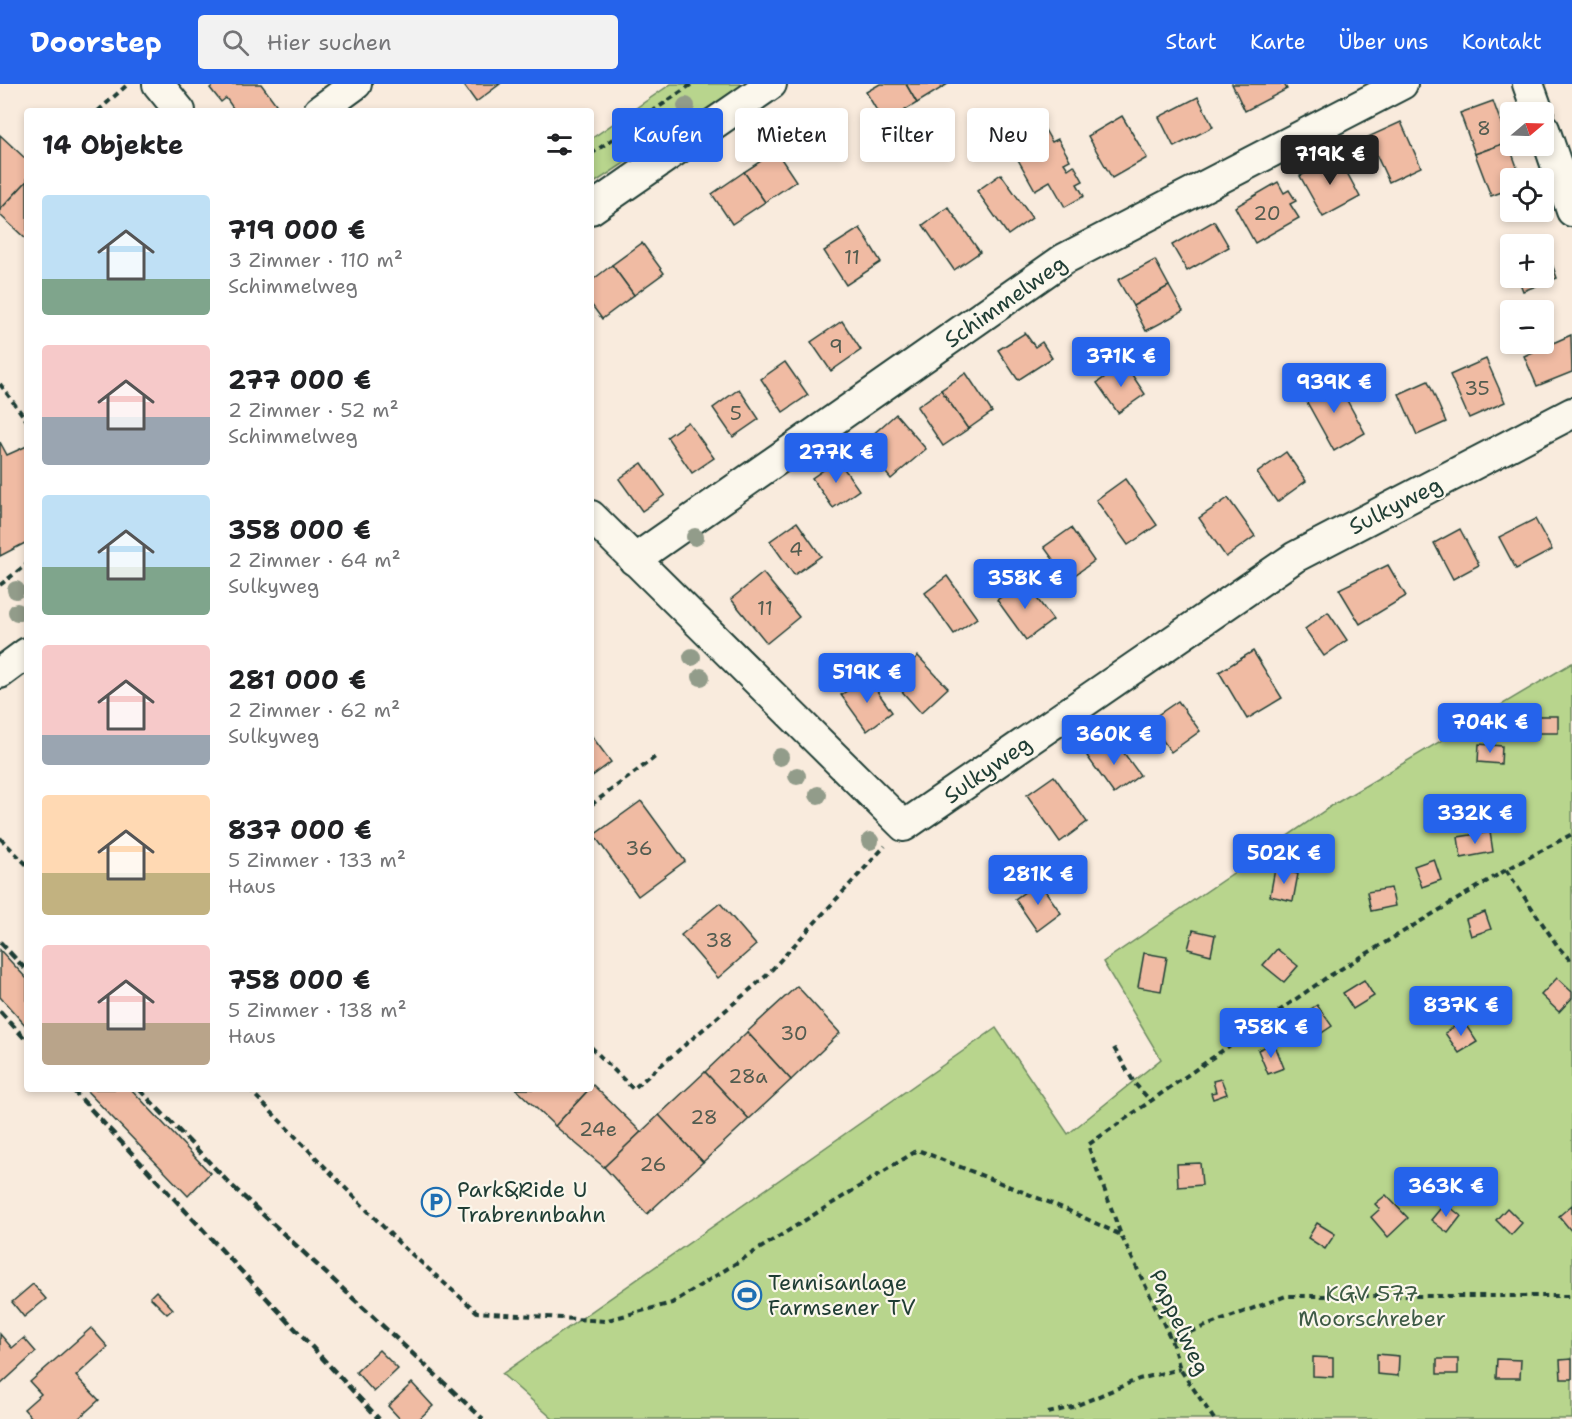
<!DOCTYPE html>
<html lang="de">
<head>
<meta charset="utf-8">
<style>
  body { margin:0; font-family:"Shantell Sans",sans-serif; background:#f2f2f2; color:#202124; height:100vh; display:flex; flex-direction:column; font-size:22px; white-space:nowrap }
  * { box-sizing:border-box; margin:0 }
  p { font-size:20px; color:#757577 }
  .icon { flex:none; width:33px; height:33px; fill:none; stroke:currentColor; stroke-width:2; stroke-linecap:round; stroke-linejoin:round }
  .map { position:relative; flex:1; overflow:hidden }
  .side { position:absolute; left:24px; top:24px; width:570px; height:984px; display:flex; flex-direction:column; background:#fff; border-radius:6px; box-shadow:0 3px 9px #0003 }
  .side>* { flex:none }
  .guide { position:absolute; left:612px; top:24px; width:570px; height:54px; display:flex; gap:12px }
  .needle { width:39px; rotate:71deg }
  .tools { position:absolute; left:1500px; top:18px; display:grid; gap:12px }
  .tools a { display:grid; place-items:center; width:54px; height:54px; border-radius:6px; background:#fff; box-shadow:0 3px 9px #0003; font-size:30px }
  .price { position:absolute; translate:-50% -51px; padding:0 14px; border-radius:6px; background:#2563eb; color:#fff; font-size:20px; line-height:39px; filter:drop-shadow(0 2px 3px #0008) }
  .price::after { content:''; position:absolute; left:50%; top:36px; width:18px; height:14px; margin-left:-9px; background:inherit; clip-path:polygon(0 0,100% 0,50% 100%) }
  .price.current { background:#222; color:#fff }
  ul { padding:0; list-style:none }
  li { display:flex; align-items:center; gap:18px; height:150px; padding:0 18px }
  li span { display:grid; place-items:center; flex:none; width:168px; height:120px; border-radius:6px; color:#555 }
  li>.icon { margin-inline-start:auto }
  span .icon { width:72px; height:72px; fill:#fffc; stroke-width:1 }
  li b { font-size:26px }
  h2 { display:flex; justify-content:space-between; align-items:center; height:72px; padding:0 18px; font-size:26px }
  .chip { padding:0 21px; border-radius:6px; background:#fff; box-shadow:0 3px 9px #0003; font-size:21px; line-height:54px }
  .chip.current { background:#2563eb; color:#fff }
  header { display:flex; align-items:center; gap:36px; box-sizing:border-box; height:84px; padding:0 30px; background:#2563eb; color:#fff }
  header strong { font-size:28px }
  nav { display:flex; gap:33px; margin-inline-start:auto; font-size:21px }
  .search { width:420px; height:54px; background:#f2f2f2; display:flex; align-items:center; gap:15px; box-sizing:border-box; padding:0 21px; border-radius:6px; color:#757577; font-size:22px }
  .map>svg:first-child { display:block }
  .green { fill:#b8d58d; stroke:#6c8960; stroke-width:1.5 }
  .building { fill:#f0bba3; stroke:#1f3d34; stroke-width:1.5 }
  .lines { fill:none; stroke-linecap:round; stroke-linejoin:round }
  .minor-casing { stroke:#1f3d34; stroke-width:34 }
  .path { stroke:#1f3d34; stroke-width:4; stroke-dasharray:6 4.5; stroke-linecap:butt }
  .minor { stroke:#fbf7ec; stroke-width:30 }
  .rail { stroke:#1f3d34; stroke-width:4.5; stroke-dasharray:9 4.5; stroke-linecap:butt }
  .tree { fill:#929c8a }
  .labels { text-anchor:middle; stroke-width:4.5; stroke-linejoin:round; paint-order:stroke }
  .number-label { font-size:20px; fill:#535c50 }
  .street-label { font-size:22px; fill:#1f3d34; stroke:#fbf7ec }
  .poi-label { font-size:22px; fill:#1f3d34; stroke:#fbf7ec; text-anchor:start }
  .park-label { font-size:22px; fill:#3e5b46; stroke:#fbf7ec }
</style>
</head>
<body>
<header>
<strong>Doorstep</strong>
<div class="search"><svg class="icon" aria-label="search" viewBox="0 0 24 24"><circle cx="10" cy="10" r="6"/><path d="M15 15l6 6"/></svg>Hier suchen</div>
<nav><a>Start</a><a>Karte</a><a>Über uns</a><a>Kontakt</a></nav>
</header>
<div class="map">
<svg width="1572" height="1335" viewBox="0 0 1572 1335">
  <rect width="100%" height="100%" fill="#f9ebdd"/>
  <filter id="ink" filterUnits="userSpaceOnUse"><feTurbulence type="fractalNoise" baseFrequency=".0167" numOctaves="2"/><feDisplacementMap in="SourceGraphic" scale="12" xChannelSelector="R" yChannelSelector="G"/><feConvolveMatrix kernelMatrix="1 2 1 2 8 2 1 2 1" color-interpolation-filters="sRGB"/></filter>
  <g filter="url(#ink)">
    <g class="green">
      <path d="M671 0H744L591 101V55Z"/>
      <path d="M1572 579V1335H553L502 1290 996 944 1068 1050 1161 975 1103 878 1333 721Z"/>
    </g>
    <g class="building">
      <path d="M215 0H261L276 20 267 27H235L226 14 221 18 210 4Z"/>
      <path d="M463 0H500L476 18Z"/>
      <path d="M880 0H906L917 19 884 39 866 8Z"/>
      <path d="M906 0H948L917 19Z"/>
      <path d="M1232 0H1284L1287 5 1245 27Z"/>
      <path d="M1198 13 1213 43 1174 63 1159 33Z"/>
      <path d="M1493 17 1508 58 1475 70 1460 29Z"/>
      <path d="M1122 32 1147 74 1112 94 1088 52Z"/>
      <path d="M1401 38 1421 83 1389 98 1368 53Z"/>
      <path d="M1044 44 1052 58 1058 55 1070 76 1064 79 1068 85 1074 81 1083 97 1077 100 1084 112 1065 123 1050 97 1035 106 1011 63Z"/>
      <path d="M0 51 27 76V97L0 126Z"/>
      <path d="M1508 58 1521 94H1510V105L1491 112 1475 70Z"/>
      <path d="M776 67 796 97 765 118 744 88Z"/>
      <path d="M1338 72 1360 113 1323 133 1300 92Z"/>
      <path d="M744 88 765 118 732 140 712 110Z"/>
      <path d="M1001 90 1032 134 1008 151 977 107Z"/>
      <path d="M27 97V156L0 131V126Z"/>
      <path d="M1278 98 1284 109 1289 106 1296 117 1290 120 1299 134 1255 159 1235 123Z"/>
      <path d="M948 123 980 168 954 186 923 141Z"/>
      <path d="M1214 137 1229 163 1187 187 1172 161Z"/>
      <path d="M860 144 881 178 846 201 824 167Z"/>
      <path d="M1543 154 1557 194 1523 207 1518 194H1544V160H1525Z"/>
      <path d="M642 159 664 189 634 211 612 181Z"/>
      <path d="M1155 176 1169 202 1133 222 1118 196Z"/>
      <path d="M612 181 634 211 602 235 591 220V197Z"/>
      <path d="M1169 202 1183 227 1146 247 1133 222Z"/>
      <path d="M842 237 861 266 831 287 811 258Z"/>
      <path d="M1025 249 1035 263 1042 258 1052 274 1018 296 998 266Z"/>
      <path d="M1571 251 1572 288 1537 302 1524 272Z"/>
      <path d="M1486 275 1505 318 1469 334 1450 291Z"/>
      <path d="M785 278 808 311 783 328 761 295Z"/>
      <path d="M1124 279 1145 310 1118 329 1097 299Z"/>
      <path d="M966 289 992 328 968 345 941 306Z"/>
      <path d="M1334 293 1365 349 1334 367 1303 311Z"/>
      <path d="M1428 297 1446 338 1417 351 1399 310Z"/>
      <path d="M739 305 759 335 733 353 713 324Z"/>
      <path d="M941 306 968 345 943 362 917 323Z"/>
      <path d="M896 330 926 365 891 395 862 360Z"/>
      <path d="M688 338 714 374 692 389 667 353Z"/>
      <path d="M0 358 7 371 27 362V458L0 472Z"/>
      <path d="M1286 368 1306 397 1277 418 1257 389Z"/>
      <path d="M838 376 859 406 833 424 812 394Z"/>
      <path d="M642 379 665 411 642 427 619 395Z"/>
      <path d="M1125 395 1157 441 1128 461 1096 416Z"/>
      <path d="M1228 414 1255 452 1226 473 1199 434Z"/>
      <path d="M1535 435 1552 466 1516 485 1499 453Z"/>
      <path d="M797 438 821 472 794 491 770 457Z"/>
      <path d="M1071 444 1094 477 1068 496 1044 463Z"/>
      <path d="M1460 445 1479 481 1453 495 1434 459Z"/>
      <path d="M1388 481 1406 512 1360 540 1339 505Z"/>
      <path d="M763 489 799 533 767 559 731 515Z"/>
      <path d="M947 492 977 534 954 550 925 509Z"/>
      <path d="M1024 497 1053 536 1026 556 997 516Z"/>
      <path d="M1328 528 1347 556 1324 572 1305 545Z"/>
      <path d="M1253 567 1282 614 1247 635 1219 588Z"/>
      <path d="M918 572 948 604 921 629 892 596Z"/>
      <path d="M867 593 892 628 867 647 841 611Z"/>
      <path d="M1178 617 1200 647 1171 668 1149 637Z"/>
      <rect x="1522" y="632" width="36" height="17"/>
      <path d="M591 651 611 678 591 693Z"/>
      <path d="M1113 654 1140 691 1114 710 1087 672Z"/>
      <path d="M1479 660 1502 662 1501 680 1478 678Z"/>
      <path d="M1054 692 1087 738 1060 758 1027 711Z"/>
      <path d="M641 717 685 777 638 812 594 751Z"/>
      <path d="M1490 748 1493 768 1461 774 1458 753Z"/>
      <path d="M1434 775 1441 796 1422 803 1414 782Z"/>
      <path d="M1275 785 1298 790 1293 817 1270 812Z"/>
      <path d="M1039 798 1061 829 1037 847 1015 815Z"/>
      <path d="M1391 804 1395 822 1371 827 1367 808Z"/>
      <path d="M720 819 756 861 718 894 681 851Z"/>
      <path d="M1485 828 1491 845 1471 852 1466 835Z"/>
      <path d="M1193 846 1215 851 1211 871 1188 865Z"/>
      <path d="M1277 865 1298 882 1284 898 1263 881Z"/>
      <path d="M0 866 27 895V943L0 913Z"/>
      <path d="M1144 869 1167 873 1161 907 1138 903Z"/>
      <path d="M1557 894 1572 908V914L1559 928 1541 911Z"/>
      <path d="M1364 896 1374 912 1353 925 1343 909Z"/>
      <path d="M797 902 840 949 791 996 747 948Z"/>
      <path d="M1317 921 1332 942 1317 952 1302 931Z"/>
      <path d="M1463 937 1477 958 1459 969 1445 949Z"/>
      <path d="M747 948 791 996 749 1035 705 988Z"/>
      <path d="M1274 959 1284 984 1268 990 1258 966Z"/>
      <path d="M705 988 749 1035 703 1078 659 1031Z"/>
      <path d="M1221 995 1227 1010 1213 1015 1211 1009 1216 1008 1213 997Z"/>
      <path d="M593 1001 641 1048 604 1083 555 1042Z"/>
      <path d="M85 1005H131L210 1089 188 1112Z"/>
      <path d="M516 1005H589L555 1042Z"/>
      <path d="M659 1031 703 1078 647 1130 604 1083Z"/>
      <path d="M1200 1079 1202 1101 1178 1103 1177 1080Z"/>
      <path d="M1386 1111 1408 1134 1388 1153 1371 1133 1380 1125 1375 1120Z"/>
      <path d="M1445 1119 1461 1132 1448 1149 1431 1136Z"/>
      <path d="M1572 1121V1148L1559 1132Z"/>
      <path d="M1507 1124 1522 1139 1511 1151 1496 1136Z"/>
      <path d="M1317 1139 1335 1150 1325 1165 1308 1154Z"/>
      <path d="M33 1200 46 1215 24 1233 12 1218Z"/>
      <path d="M156 1207 173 1225 167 1230 150 1213Z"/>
      <path d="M91 1244 108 1263 76 1292 99 1316 78 1335H33L24 1325 41 1310 30 1298Z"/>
      <path d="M0 1250 12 1264 24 1254 36 1268 0 1301Z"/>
      <path d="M379 1266 398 1285 374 1308 356 1288Z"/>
      <path d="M1377 1270 1399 1272 1398 1292 1377 1290Z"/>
      <path d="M1313 1273 1333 1274V1293L1313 1292Z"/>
      <rect x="1437" y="1275" width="21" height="15"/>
      <path d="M1497 1275 1521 1276 1520 1294H1496Z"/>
      <path d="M1572 1275V1295H1561L1560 1276Z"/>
      <path d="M412 1299 433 1322 419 1335H400L388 1322Z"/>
    </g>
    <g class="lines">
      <g class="minor-casing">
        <g id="minor">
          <path d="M158 0 180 27"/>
          <path d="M1528 0 1538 28"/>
          <path d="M319 27 356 0"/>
          <path d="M1544 45 1572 127"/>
          <path d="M591 125 771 0"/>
          <path d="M591 432 904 742 1295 473 1572 329"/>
          <path d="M634 476 1064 175 1402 0"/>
          <path d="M0 589 27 569"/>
        </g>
      </g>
      <g class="path">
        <path d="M98 27 128 0"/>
        <path d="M591 70 692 0"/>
        <path d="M0 300 27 337"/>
        <path d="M0 501 27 480"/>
        <path d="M591 721 658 671"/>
        <path d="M0 754 27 781"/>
        <path d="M1506 786 1559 864 1572 878"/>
        <path d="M591 963 633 1005 766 892 885 762"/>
        <path d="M1114 964 1135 1000 1150 1016"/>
        <path d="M249 1005 399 1159 477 1228 604 1237 672 1219 918 1066 1063 1124 1121 1151"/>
        <path d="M1171 1255 1286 1212H1572"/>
        <path d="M1048 1329 1073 1323 1139 1295 1180 1285"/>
        <path d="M1214 1335 1180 1285 1171 1255 1121 1151 1088 1061 1326 894 1506 786 1572 750"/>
      </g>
      <use href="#minor" class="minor"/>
      <g class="rail">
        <path d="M0 858 27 887"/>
        <path d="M0 927 27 957"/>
        <path d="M72 1005 379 1335"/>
        <path d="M139 1005 230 1100 483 1335"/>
      </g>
    </g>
    <g class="tree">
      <circle cx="686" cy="22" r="9"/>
      <circle cx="651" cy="42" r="9"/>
      <circle cx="622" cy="61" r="9"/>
      <circle cx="695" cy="453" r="9"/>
      <circle cx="16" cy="506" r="9"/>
      <circle cx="17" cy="528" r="9"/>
      <circle cx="692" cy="573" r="9"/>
      <circle cx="701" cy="593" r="9"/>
      <circle cx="780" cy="673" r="9"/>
      <circle cx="797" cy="692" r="9"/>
      <circle cx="818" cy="711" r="9"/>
      <circle cx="870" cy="757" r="9"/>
    </g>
  </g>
  <defs>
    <g id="parking-ring" transform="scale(1.5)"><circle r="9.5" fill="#fbf7ec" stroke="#1f6fb2" stroke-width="1.5"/><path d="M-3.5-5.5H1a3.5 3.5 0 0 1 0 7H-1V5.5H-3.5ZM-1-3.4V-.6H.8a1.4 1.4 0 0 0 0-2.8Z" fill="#1f6fb2"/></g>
    <g id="stadium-ring" transform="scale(1.5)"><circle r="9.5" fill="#fbf7ec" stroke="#1f6fb2" stroke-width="1.5"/><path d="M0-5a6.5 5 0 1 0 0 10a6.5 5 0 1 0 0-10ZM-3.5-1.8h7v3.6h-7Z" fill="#1f6fb2"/></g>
  </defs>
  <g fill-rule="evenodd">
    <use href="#parking-ring" x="436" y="1118"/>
    <use href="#stadium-ring" x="747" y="1211"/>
  </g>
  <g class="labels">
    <g class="number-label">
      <text x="1484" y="51">8</text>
      <text x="1267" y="136">20</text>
      <text x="852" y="180">11</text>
      <text x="836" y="269">9</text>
      <text x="1477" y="311">35</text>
      <text x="736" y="336">5</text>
      <text x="796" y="472">4</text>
      <text x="765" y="531">11</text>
      <text x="639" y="771">36</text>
      <text x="719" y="863">38</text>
      <text x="794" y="956">30</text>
      <text x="748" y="999">28a</text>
      <text x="704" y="1040">28</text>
      <text x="598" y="1052">24e</text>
      <text x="653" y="1087">26</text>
    </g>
    <g class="street-label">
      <text transform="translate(1005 217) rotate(-35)" y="8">Schimmelweg</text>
      <text transform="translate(1395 421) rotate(-27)" y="8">Sulkyweg</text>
      <text transform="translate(987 685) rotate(-35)" y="8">Sulkyweg</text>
      <text transform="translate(1180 1238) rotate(65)" y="8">Pappelweg</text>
    </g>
    <g class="poi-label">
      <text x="457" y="1113">Park&amp;Ride U<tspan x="457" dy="25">Trabrennbahn</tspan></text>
      <text x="768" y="1206">Tennisanlage<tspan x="768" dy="25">Farmsener TV</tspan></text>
    </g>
    <g class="park-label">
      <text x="1372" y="1217">KGV 577<tspan x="1372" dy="25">Moorschreber</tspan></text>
    </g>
  </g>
</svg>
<div class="tools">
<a><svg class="needle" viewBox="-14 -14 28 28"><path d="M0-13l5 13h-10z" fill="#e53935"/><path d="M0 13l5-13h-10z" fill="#757577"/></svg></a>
<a><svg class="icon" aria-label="locate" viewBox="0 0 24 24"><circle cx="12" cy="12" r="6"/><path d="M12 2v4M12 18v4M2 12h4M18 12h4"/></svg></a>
<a>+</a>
<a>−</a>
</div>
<b class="price current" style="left:1330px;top:102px">719K €</b>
<b class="price" style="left:1121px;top:304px">371K €</b>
<b class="price" style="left:1334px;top:330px">939K €</b>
<b class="price" style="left:836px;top:400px">277K €</b>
<b class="price" style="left:1025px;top:526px">358K €</b>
<b class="price" style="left:867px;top:620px">519K €</b>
<b class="price" style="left:1490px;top:670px">704K €</b>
<b class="price" style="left:1114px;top:682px">360K €</b>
<b class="price" style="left:1475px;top:761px">332K €</b>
<b class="price" style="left:1284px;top:801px">502K €</b>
<b class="price" style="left:1038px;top:822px">281K €</b>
<b class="price" style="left:1461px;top:953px">837K €</b>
<b class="price" style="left:1271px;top:975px">758K €</b>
<b class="price" style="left:1446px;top:1134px">363K €</b>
<div class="guide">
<a class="chip current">Kaufen</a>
<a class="chip">Mieten</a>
<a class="chip">Filter</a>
<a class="chip">Neu</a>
</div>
<section class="side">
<h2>14 Objekte<svg class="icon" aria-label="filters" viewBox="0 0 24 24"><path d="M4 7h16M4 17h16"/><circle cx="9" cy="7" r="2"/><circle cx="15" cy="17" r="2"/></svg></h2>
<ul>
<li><span style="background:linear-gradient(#bfe0f5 70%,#7fa58c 0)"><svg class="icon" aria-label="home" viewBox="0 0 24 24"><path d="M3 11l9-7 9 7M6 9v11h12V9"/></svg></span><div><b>719 000 €</b><p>3 Zimmer · 110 m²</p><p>Schimmelweg</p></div></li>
<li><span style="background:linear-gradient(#f6c9c9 60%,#9aa5b1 0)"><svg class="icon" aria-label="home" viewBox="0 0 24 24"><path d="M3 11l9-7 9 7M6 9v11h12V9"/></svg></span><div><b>277 000 €</b><p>2 Zimmer · 52 m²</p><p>Schimmelweg</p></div></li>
<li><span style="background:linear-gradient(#bfe0f5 60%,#7fa58c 0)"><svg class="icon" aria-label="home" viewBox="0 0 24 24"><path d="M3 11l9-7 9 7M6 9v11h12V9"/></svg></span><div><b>358 000 €</b><p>2 Zimmer · 64 m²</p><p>Sulkyweg</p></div></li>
<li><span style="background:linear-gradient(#f6c9c9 75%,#9aa5b1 0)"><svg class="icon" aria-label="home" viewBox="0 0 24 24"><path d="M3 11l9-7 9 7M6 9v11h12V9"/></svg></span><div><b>281 000 €</b><p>2 Zimmer · 62 m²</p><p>Sulkyweg</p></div></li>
<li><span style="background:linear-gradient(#ffd9b3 65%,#c2b280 0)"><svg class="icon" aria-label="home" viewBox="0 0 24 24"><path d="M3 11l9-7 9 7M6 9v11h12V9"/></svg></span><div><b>837 000 €</b><p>5 Zimmer · 133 m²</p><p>Haus</p></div></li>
<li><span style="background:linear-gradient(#f6c9c9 65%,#b9a48a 0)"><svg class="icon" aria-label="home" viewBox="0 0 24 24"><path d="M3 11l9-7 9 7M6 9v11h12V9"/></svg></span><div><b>758 000 €</b><p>5 Zimmer · 138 m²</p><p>Haus</p></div></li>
</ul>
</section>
</div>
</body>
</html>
